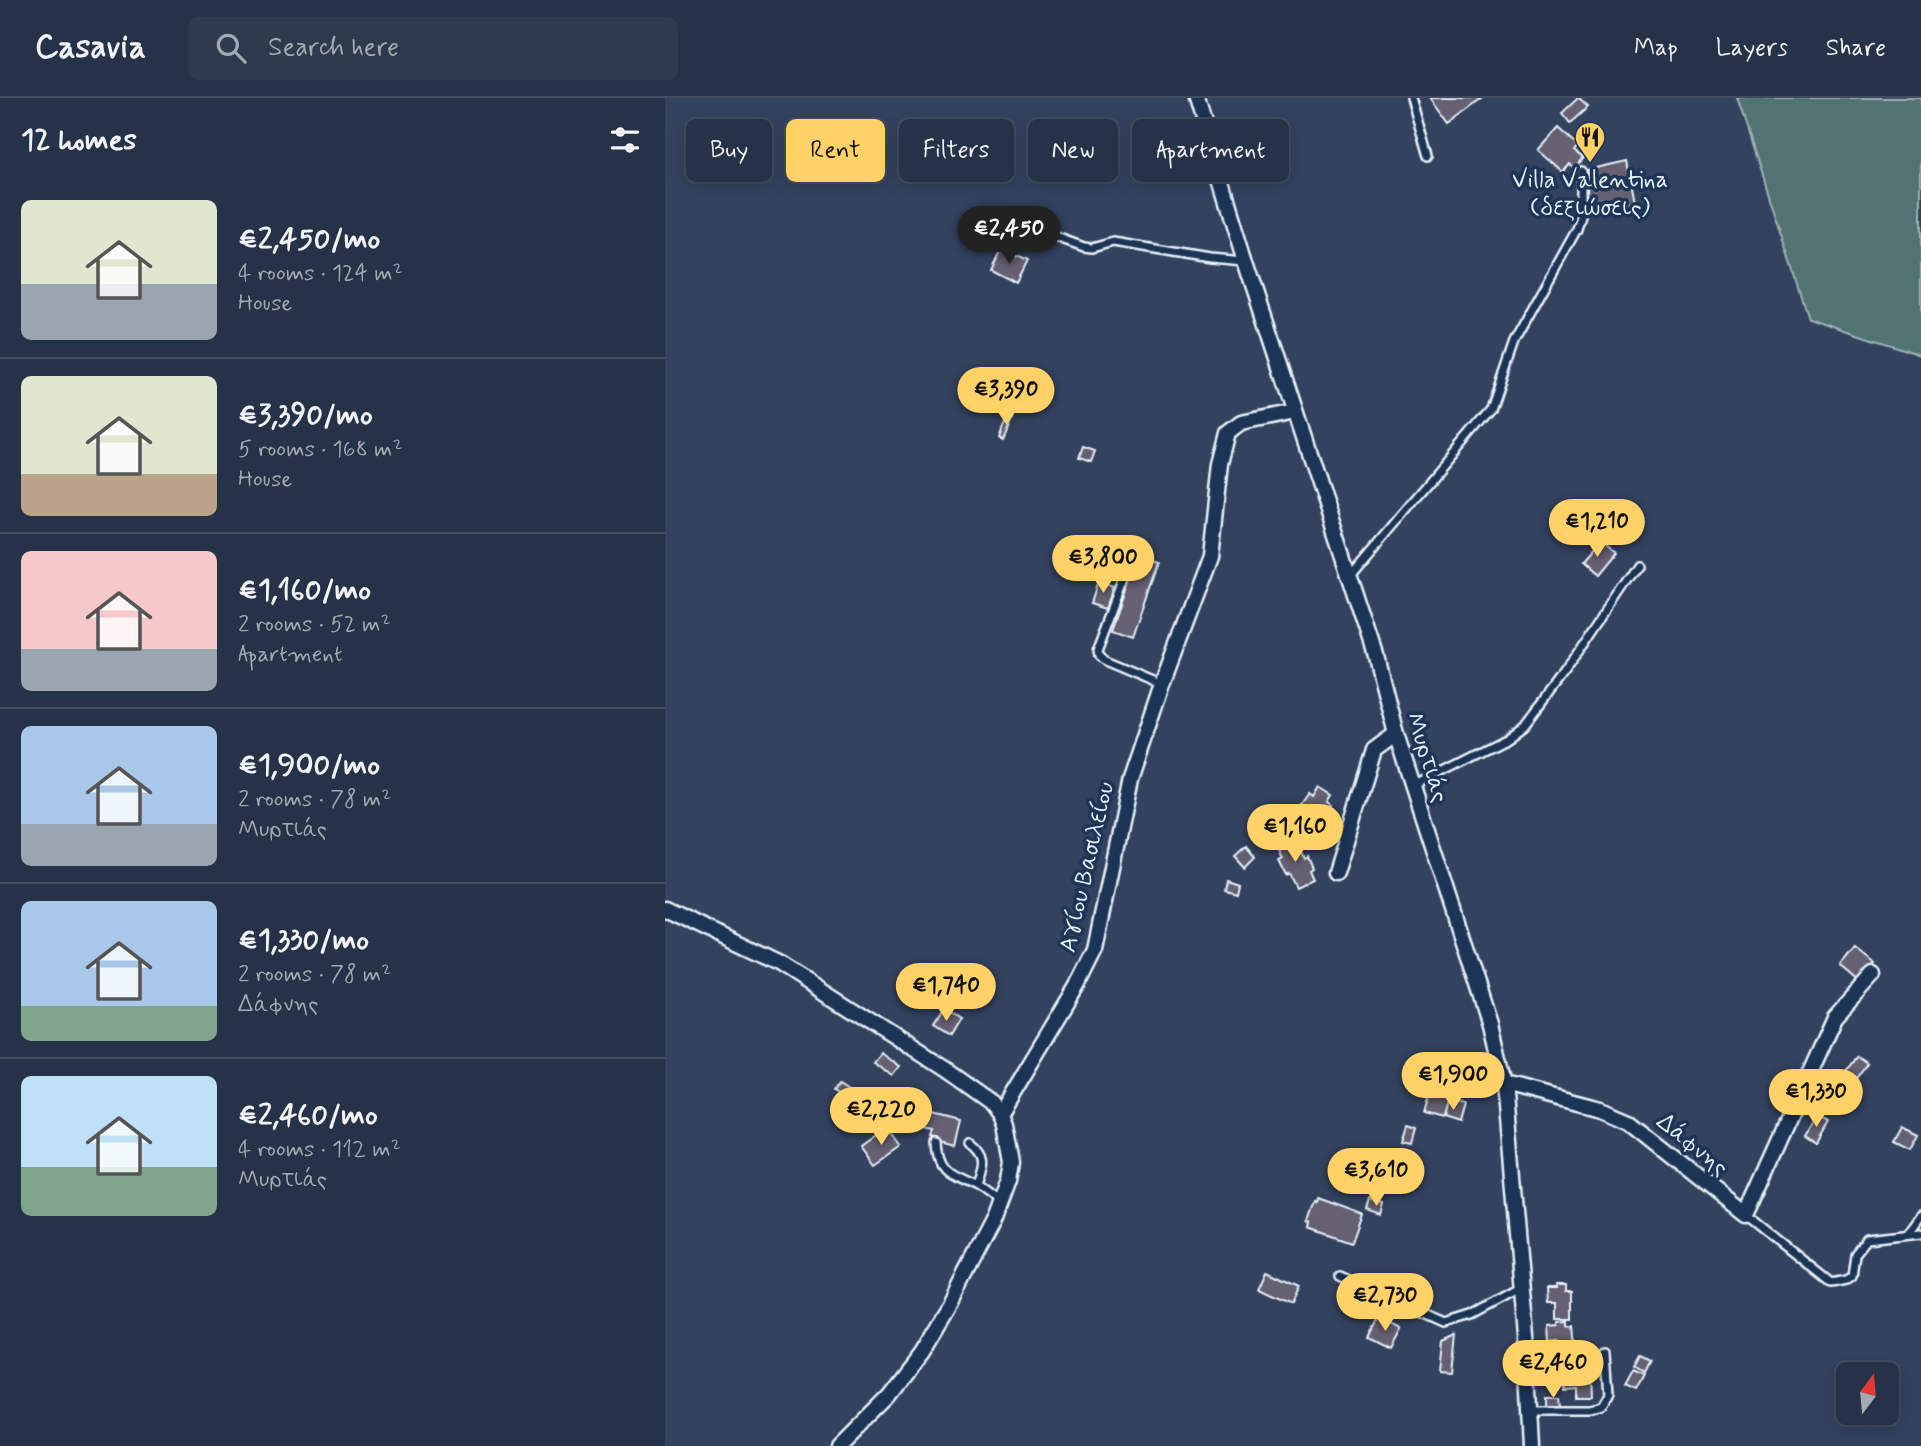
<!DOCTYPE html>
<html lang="en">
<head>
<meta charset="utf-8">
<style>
  body { margin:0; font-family:Mynerve,sans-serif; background:#2e3a4e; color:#f1f3f6; height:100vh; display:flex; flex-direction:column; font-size:26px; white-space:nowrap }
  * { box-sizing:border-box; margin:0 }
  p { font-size:23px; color:#a4aab4 }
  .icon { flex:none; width:38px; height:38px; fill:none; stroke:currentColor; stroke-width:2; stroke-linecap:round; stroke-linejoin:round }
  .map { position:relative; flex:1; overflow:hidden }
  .side { display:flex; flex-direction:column; background:#263247; width:665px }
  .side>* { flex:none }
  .hud { position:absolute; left:21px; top:21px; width:665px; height:63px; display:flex; gap:14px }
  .needle { width:46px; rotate:16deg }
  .fabs { position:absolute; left:1171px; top:1264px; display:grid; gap:14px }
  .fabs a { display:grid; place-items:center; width:63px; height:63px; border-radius:10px; background:#263247; box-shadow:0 4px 18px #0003,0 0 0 2px #424d60; font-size:35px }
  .price { position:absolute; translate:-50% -60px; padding:0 16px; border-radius:24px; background:#ffd166; color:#111; font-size:23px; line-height:46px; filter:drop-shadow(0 2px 4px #0008) }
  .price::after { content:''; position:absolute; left:50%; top:42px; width:21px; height:16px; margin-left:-10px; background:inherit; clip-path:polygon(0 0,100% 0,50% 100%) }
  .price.current { background:#222; color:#fff }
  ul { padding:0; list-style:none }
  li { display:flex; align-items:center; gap:21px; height:175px; padding:0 21px }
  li+li { border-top:2px solid #424d60 }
  li span { display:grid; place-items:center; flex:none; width:196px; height:140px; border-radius:10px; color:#555 }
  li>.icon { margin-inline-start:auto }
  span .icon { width:84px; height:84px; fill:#fffc; stroke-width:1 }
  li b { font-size:30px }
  h2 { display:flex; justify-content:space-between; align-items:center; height:84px; padding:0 21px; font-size:30px }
  .pill { padding:0 24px; border-radius:10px; background:#263247; box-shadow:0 4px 18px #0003,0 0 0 2px #424d60; font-size:24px; line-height:63px }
  .pill.current { background:#ffd166; color:#111 }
  header { display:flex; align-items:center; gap:42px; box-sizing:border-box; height:98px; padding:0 35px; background:#263247; border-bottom:2px solid #424d60 }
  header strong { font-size:33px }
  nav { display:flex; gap:38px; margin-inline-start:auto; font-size:24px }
  .search { width:490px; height:63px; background:#2e3a4e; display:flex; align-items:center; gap:18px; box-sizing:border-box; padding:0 24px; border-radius:10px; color:#a4aab4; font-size:26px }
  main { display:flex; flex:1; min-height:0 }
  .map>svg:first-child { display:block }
  .green { fill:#517373; stroke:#9cb2b6; stroke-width:2 }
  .building { fill:#656172; stroke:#e8f1f8; stroke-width:2 }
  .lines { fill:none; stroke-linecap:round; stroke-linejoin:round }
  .lane-casing { stroke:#e8f1f8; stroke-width:12 }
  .street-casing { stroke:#e8f1f8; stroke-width:19 }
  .lane { stroke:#1d3557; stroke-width:7 }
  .street { stroke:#1d3557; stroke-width:14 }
  .labels { text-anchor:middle; stroke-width:7; stroke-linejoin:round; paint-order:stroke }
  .poi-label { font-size:24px; fill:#e8f1f8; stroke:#1d3557 }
  .street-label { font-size:24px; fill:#e8f1f8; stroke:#1d3557 }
</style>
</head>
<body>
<header>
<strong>Casavia</strong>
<div class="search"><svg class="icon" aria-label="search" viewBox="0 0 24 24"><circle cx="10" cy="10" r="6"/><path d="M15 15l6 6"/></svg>Search here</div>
<nav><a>Map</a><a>Layers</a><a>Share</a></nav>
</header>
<main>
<section class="side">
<h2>12 homes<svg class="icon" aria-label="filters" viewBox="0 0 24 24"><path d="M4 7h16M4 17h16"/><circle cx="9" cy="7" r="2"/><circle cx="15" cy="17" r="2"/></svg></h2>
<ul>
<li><span style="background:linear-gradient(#dfe7d0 60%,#9aa5b1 0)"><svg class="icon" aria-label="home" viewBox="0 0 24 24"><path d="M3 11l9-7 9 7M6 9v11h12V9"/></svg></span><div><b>€2,450/mo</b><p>4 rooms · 124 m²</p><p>House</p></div></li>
<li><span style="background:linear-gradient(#dfe7d0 70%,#b9a48a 0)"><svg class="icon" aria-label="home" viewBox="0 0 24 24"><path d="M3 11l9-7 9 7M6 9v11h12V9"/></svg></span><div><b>€3,390/mo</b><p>5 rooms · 168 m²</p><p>House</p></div></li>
<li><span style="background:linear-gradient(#f6c9c9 70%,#9aa5b1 0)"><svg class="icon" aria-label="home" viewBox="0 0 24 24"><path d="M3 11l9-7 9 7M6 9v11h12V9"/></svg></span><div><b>€1,160/mo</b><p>2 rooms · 52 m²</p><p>Apartment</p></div></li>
<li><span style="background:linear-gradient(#a9c7e8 70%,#9aa5b1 0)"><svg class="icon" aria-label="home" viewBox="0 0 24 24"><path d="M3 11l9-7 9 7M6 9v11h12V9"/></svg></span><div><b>€1,900/mo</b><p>2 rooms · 78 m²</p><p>Μυρτιάς</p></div></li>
<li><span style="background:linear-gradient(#a9c7e8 75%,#7fa58c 0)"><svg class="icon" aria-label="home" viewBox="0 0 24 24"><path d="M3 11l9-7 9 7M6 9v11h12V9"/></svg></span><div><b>€1,330/mo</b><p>2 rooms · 78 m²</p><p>Δάφνης</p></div></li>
<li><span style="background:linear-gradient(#bfe0f5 65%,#7fa58c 0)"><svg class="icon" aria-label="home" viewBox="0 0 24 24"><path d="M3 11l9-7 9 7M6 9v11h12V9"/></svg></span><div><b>€2,460/mo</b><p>4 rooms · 112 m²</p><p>Μυρτιάς</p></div></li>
</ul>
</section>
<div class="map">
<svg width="1256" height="1348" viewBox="0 0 1256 1348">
  <rect width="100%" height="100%" fill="#33425f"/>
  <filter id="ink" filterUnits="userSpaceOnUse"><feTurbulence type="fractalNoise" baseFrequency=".0143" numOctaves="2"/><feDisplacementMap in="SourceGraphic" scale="14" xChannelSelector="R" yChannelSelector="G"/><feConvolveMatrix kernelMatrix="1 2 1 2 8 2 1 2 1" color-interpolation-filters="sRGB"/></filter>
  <g filter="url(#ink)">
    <path class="green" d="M1072 0H1256V257L1143 220Z"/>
    <g class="building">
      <path d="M765 0H818L784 26Z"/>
      <path d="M913 0 923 9 905 25 897 15Z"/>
      <path d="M893 30 913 48 909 53 918 60 909 70 905 66 898 74 873 52Z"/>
      <path d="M962 63 970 104 922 112V72Z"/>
      <path d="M336 151 362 163 351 185 326 172Z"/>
      <path d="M343 317 348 319 338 342 334 340Z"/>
      <path d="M418 349 430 353 426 364 414 360Z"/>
      <path d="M935 444 949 455 930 478 916 466Z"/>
      <path d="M474 457 494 464 468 539 448 532Z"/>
      <path d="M434 484 450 490 443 510 427 505Z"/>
      <path d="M655 689 668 697 664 704 668 707 654 728 650 725 645 733 632 725 641 710 637 707 645 696 649 699Z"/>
      <path d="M611 724 620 730 612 741 603 735Z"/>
      <path d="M627 743 630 749 633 748 639 760 642 758 647 770 644 772 648 781 631 789 624 775 621 777 614 763 618 761 613 750Z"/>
      <path d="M581 748 590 759 580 769 570 758Z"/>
      <path d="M561 781 573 785 571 794 559 791Z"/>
      <path d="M1190 850 1210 866 1195 885 1175 868Z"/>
      <path d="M279 911 294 921 284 938 268 928Z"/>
      <path d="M215 955 236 969 229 978 208 964Z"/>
      <path d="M1192 958 1202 965 1188 985 1178 977Z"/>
      <path d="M175 983 193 995 188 1003 169 991Z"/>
      <path d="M764 997 783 1002 778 1020 759 1015Z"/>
      <path d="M783 1002 798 1007 793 1025 778 1020Z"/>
      <path d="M265 1015 296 1023 290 1048 271 1043 272 1040 267 1039 269 1033 261 1031Z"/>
      <path d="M1152 1018 1163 1024 1151 1045 1140 1038Z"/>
      <path d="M743 1027 751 1030 747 1045 738 1043Z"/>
      <path d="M1237 1029 1253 1037 1245 1052 1229 1044Z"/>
      <path d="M218 1032 222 1038 226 1035 236 1049 210 1067 196 1048Z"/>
      <path d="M653 1100 697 1116 687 1144 645 1129 646 1124 643 1123 650 1103 652 1104Z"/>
      <path d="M705 1103 719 1107 716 1117 702 1112Z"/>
      <path d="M602 1173 634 1188 626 1206 594 1191Z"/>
      <path d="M891 1187H901V1193H907V1221H892V1205H883L882 1190H892Z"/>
      <path d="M714 1220 736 1231 726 1250 704 1239Z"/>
      <path d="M904 1223V1228H909L912 1259 896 1260 894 1243 885 1244 884 1228 894 1227V1224Z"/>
      <path d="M791 1237 787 1274 775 1273 778 1243Z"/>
      <path d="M975 1258 985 1263 979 1275 969 1269Z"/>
      <path d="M919 1262V1270H925L926 1298H911V1287L900 1288 899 1267H909V1263Z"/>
      <path d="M968 1273 979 1278 971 1293 960 1288Z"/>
      <path d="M882 1297H894L895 1307H882Z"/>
    </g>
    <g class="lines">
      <g class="lane-casing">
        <g id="lane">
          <path d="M746 0 763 58"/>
          <path d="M377 134 419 149 427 150 448 144 545 160 580 163"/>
          <path d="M467 462 433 551 434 557 440 562 497 586"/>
          <path d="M685 478 826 311 849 244 912 131 916 118V73"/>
          <path d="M748 688 843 640 860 627 900 574 972 467"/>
          <path d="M271 1045C273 1076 287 1076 311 1088 319 1093 327 1100 335 1105"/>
          <path d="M305 1045C323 1059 316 1069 311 1088"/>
          <path d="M1081 1117 1166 1185 1181 1182 1187 1178 1190 1156 1202 1141 1256 1135"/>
          <path d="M1243 1136 1256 1118"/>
          <path d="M675 1178 781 1225 807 1217 857 1190"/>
          <path d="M866 1312H925L936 1309 943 1297 940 1253"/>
        </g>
      </g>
      <g class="street-casing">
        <g id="street">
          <path d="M531 0 581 163 711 558 731 636 825 926 839 986 862 1251 867 1348"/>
          <path d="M671 775 709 652 731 636"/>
          <path d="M0 811 115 866 279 971 327 1005 335 1016"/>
          <path d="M839 986 935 1011 963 1023 1081 1117 1170 919 1208 877"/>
          <path d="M172 1348 224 1296 257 1253 285 1206 329 1121 343 1083 346 1064 339 1026 335 1016 412 888 430 852 465 681 497 586 545 458 555 366 563 335 576 325 630 314"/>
        </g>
      </g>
      <use href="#lane" class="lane"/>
      <use href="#street" class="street"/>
    </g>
  </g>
  <defs>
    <g id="restaurant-pin" transform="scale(1.575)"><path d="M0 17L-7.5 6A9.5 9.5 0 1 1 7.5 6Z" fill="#ffd166" stroke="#1d3557"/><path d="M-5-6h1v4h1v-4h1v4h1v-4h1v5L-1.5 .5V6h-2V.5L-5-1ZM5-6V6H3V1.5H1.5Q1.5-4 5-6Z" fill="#111"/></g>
  </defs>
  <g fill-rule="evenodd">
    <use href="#restaurant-pin" x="925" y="39"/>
  </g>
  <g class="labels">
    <g class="poi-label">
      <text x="925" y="89">Villa Valentina<tspan x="925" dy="28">(δεξιώσεις)</tspan></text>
    </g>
    <g class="street-label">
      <text transform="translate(763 659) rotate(73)" y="8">Μυρτιάς</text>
      <text transform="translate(421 769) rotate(-77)" y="8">Αγίου Βασιλείου</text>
      <text transform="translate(1028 1046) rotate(39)" y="8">Δάφνης</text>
    </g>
  </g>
</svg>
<div class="fabs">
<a><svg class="needle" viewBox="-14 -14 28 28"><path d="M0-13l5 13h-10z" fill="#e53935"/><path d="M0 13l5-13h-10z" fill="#a4aab4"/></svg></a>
</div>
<b class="price current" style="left:344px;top:168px">€2,450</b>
<b class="price" style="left:341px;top:329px">€3,390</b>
<b class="price" style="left:932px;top:461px">€1,210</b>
<b class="price" style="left:438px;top:497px">€3,800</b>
<b class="price" style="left:630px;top:766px">€1,160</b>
<b class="price" style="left:281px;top:925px">€1,740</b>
<b class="price" style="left:788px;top:1014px">€1,900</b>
<b class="price" style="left:1151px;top:1031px">€1,330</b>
<b class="price" style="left:216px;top:1049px">€2,220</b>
<b class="price" style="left:711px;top:1110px">€3,610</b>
<b class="price" style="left:720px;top:1235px">€2,730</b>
<b class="price" style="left:888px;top:1302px">€2,460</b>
<div class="hud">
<a class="pill">Buy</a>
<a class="pill current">Rent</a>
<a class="pill">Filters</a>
<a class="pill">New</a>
<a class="pill">Apartment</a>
</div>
</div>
</main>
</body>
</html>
